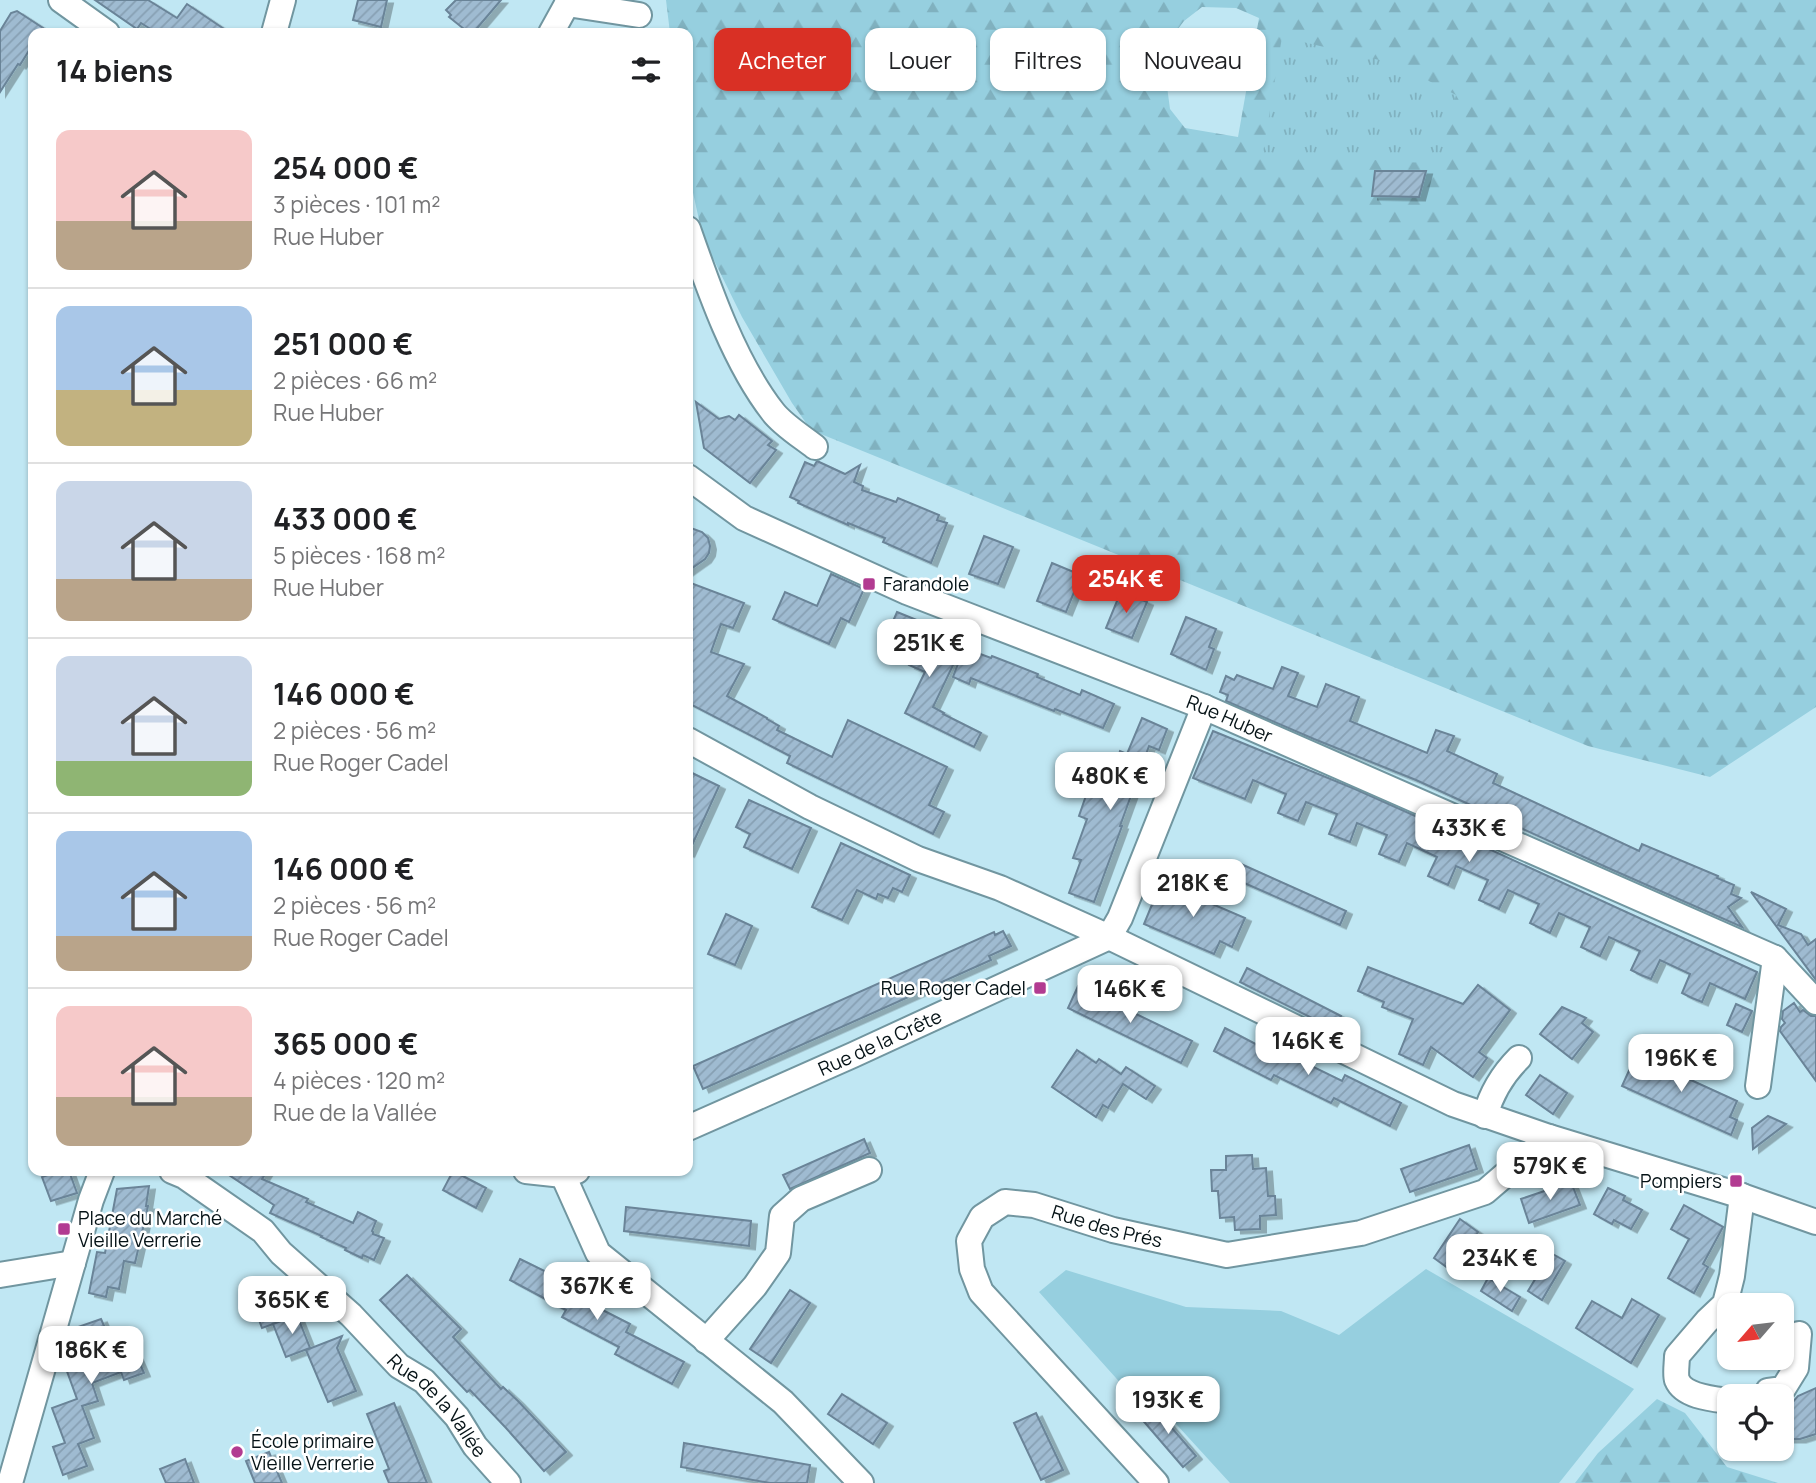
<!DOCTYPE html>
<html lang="fr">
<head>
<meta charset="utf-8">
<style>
  body { margin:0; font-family:Manrope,sans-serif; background:#f6f6f6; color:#202124; height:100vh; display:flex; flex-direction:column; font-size:26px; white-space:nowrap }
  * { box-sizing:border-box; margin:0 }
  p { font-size:23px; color:#757577 }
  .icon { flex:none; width:38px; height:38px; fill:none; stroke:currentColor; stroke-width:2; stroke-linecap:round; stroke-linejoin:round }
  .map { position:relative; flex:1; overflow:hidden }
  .sheet { position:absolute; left:28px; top:28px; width:665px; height:1148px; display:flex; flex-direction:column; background:#fff; border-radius:14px; box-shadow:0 2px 5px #0004 }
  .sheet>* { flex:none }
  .top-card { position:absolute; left:714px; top:28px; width:665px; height:63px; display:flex; gap:14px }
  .needle { width:46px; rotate:242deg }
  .tools { position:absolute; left:1717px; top:1293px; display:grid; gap:14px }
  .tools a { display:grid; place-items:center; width:77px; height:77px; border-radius:14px; background:#fff; box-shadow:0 2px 5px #0004; font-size:35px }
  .price { position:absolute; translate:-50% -60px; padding:0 16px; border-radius:14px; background:#fff; color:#222; font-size:23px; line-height:46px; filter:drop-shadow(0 2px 4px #0008) }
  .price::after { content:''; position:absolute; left:50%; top:42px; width:21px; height:16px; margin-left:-10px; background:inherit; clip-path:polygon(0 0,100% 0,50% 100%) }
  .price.active { background:#d93025; color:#fff }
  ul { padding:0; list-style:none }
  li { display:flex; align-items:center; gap:21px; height:175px; padding:0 28px }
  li+li { border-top:2px solid #e0e0e0 }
  li span { display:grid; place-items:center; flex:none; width:196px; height:140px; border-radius:14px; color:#555 }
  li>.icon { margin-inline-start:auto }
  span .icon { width:84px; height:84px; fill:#fffc; stroke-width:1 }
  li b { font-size:30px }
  h2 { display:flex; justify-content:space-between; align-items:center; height:84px; padding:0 28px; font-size:30px }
  .chip { padding:0 24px; border-radius:14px; background:#fff; box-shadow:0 2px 5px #0004; font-size:24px; line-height:63px }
  .chip.active { background:#d93025; color:#fff }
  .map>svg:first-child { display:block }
  .green { fill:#96cfdf }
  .forest { fill:url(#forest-firs); fill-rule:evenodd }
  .park { fill:url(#park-tufts) }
  .building { fill:url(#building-hatch); stroke:#6a8498; stroke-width:2; filter:url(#shadow) }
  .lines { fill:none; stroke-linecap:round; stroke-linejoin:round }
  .minor-casing { stroke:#7196a0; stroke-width:28 }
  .minor { stroke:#fff; stroke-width:24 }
  .poi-dot { fill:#b23b91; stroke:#fff; stroke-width:2.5 }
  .labels { text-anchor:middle; stroke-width:5; stroke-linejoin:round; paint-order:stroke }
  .poi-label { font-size:19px; fill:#051216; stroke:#fff; text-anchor:start }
  .street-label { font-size:19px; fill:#051216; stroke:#fff }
</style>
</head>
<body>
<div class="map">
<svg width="1816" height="1483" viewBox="0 0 1816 1483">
  <defs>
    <pattern id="forest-firs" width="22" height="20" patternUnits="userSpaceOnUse" patternTransform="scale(1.75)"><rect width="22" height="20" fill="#96cfdf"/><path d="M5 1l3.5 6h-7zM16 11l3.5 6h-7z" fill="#80b1bf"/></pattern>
    <pattern id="park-tufts" width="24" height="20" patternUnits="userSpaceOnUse" patternTransform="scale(1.75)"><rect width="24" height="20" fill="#96cfdf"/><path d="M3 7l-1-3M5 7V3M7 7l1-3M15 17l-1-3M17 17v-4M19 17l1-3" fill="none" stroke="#80b1bf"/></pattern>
    <pattern id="building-hatch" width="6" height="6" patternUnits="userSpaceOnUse" patternTransform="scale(1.75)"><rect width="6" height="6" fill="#9fbbd1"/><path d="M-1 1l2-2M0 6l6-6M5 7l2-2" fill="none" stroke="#87a0b3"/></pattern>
    <filter id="shadow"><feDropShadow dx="6" dy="3.5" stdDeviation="0" flood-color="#0004"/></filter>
  </defs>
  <rect width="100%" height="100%" fill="#c0e7f3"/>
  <path class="green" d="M1426 1269 1634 1389 1559 1483H1230L1135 1379 1124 1387 1039 1292 1066 1270 1186 1307 1281 1311 1339 1335Z"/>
  <g class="forest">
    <path d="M666 0H1816V707L1710 777 1588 746 811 430 792 403 742 317 703 238 688 170V33H670ZM1202 7 1236 8 1259 18 1238 137 1185 128 1170 109 1166 79 1171 38 1184 21Z"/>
    <path d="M1657 1399 1685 1413 1727 1467 1778 1483H1575L1598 1453Z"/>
  </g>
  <path class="park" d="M1282 37 1396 64 1456 95 1439 164 1263 153Z"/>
  <g class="building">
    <path d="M95 0H148L177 18 187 4 230 33H157L141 23 137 29Z"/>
    <path d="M358 0H387L381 27 353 20Z"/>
    <path d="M456 0H501L473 33H469L449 17 451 15 446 10Z"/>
    <path d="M17 11 43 28 39 33H33V44L20 65 18 64 0 92V31L11 13Z"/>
    <path d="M1375 171H1426L1419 197 1372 196Z"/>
    <path d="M696 402 719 419 729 416 735 420 739 415 772 441 768 445 776 450 750 483 704 448Z"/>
    <path d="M817 461 845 474 860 465 854 482 863 486 862 490 896 502 898 498 939 515 937 520 947 523 931 563 883 542 885 538 848 523V525L798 503 799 501 790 497 805 462 814 466Z"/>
    <path d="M688 527 702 532 708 538 710 546 709 553 705 559 688 571Z"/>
    <path d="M984 536 1013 547 998 584 969 574Z"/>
    <path d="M1052 563 1081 575 1066 612 1037 601Z"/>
    <path d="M831 574 864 589 849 622 841 618 829 644 773 619 785 592 817 606Z"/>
    <path d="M688 582 744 603 733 628 721 624 711 652 744 664 727 696 767 718V719L779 726 777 730 832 757 848 720 947 767 929 805 944 812 933 834 787 763 790 756 688 703Z"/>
    <path d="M1121 591 1147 602 1132 638 1106 628Z"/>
    <path d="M897 612 934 627 924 651 954 663 933 707 944 713 943 714 981 733 974 747 905 713 925 672 909 665 916 649 886 637Z"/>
    <path d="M1186 617 1216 629 1209 647 1214 649 1206 670 1171 654Z"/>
    <path d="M964 648 991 658 992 656 1038 674 1037 677 1080 695 1082 690 1114 704 1103 728 1055 709 1054 711 971 678 969 684 953 677Z"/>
    <path d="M1282 667 1298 673 1288 696 1317 707 1326 684 1359 697 1350 721 1427 753 1436 730 1454 736 1447 751 1497 774 1493 783 1639 851 1642 844 1718 876 1717 878 1734 885 1731 894 1741 898 1728 907 1742 927 1606 867 1416 780 1314 739 1226 701 1228 695 1220 692 1226 676 1234 680 1237 675 1273 689Z"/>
    <path d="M1142 718 1167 729 1159 750 1149 746 1120 826H1122L1094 902 1069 893 1081 860 1073 858 1087 819 1079 816 1091 781 1108 787 1120 751 1127 754Z"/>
    <path d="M1213 731 1355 789 1478 844 1757 972 1745 999 1710 983 1702 1002 1692 998 1682 993 1690 974 1660 960 1651 979 1641 975 1631 970 1640 951 1609 937 1600 956 1581 947 1590 927 1559 913 1550 933 1530 923 1539 904 1508 890 1499 909 1479 900 1488 880 1456 866 1448 885 1428 876 1437 857 1407 843 1399 862 1379 854 1387 835 1357 823 1350 842 1329 834 1337 814 1306 802 1298 821 1278 813 1286 794 1253 780 1245 799 1193 778Z"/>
    <path d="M688 771 719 786 688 854Z"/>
    <path d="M749 800 811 828 792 869 744 847 750 834 736 827Z"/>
    <path d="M841 843 910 875 902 892 893 888 888 898 878 894 876 899 857 890 842 920 812 907Z"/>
    <path d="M1241 864 1346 911 1340 925 1235 879Z"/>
    <path d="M1160 885H1168L1245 918 1232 947 1220 941 1214 954 1144 924Z"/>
    <path d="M1751 892 1786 909 1778 925 1801 934 1808 945 1816 939V980Z"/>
    <path d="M726 914 752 926 735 965 708 954Z"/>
    <path d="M1003 931 1011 946 989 956 991 960 703 1089 693 1066 994 932 995 935Z"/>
    <path d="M1368 967 1463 1004 1478 985 1510 1010 1479 1052 1487 1058 1473 1077 1431 1047 1423 1065 1399 1054 1413 1019 1382 1007 1384 1002 1358 991Z"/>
    <path d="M1247 968 1341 1016 1334 1029 1240 982Z"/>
    <path d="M1078 986 1192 1041 1181 1063 1068 1008Z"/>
    <path d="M1794 1003 1800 1012 1803 1010 1811 1016H1816V1081L1780 1031 1781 1027 1785 1023 1782 1019 1783 1011Z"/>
    <path d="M1736 1004 1752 1011 1742 1032 1727 1025Z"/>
    <path d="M1562 1007 1586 1018 1582 1023 1593 1032 1572 1059 1540 1034Z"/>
    <path d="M1225 1028 1282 1058 1285 1053 1342 1081 1345 1075 1401 1103 1390 1126 1334 1098 1331 1103 1274 1075 1271 1080 1214 1051Z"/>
    <path d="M1077 1050 1096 1063 1099 1059 1121 1074 1126 1067 1155 1086 1146 1099 1123 1084 1108 1108 1103 1105 1096 1117 1052 1087Z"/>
    <path d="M1636 1055 1737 1101 1730 1117 1737 1120 1731 1135 1622 1086Z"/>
    <path d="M1540 1075 1567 1093 1553 1114 1526 1095Z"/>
    <path d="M1768 1116 1786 1124 1753 1149 1752 1128Z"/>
    <path d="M864 1139 870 1153 790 1189 783 1175Z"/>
    <path d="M1469 1145 1477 1169 1410 1192 1401 1169Z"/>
    <path d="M1252 1155 1253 1169 1266 1168 1268 1196H1275L1276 1215 1260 1216V1229L1235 1230 1234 1217 1220 1218 1218 1191H1212L1211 1170H1226V1156Z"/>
    <path d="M59 1171H69L77 1193 51 1201 42 1177Z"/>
    <path d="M223 1171H267L262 1179 308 1199 306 1202 353 1223 358 1212 376 1221 372 1231 373 1232V1234L384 1238 374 1260 363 1255 362 1258 345 1250 346 1248 321 1237 322 1236 270 1213 274 1205Z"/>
    <path d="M453 1171 486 1188 476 1208 443 1190Z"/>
    <path d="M1571 1182 1580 1205 1529 1223 1521 1199Z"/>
    <path d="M149 1186 146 1206H148L135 1263 124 1261 119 1289 108 1287 106 1297 89 1293 97 1252 105 1253 117 1189Z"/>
    <path d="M1608 1188 1625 1196 1623 1200 1642 1210 1631 1229 1614 1220 1612 1224 1594 1214Z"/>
    <path d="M1684 1205 1723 1227 1703 1264 1708 1267 1694 1293 1668 1278 1689 1239 1671 1229Z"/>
    <path d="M626 1207 751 1221 749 1246 624 1231Z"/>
    <path d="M1460 1219 1478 1232 1452 1271 1434 1258Z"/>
    <path d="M1551 1253 1565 1261 1542 1300 1528 1291Z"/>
    <path d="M520 1259 577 1287 573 1295 630 1324 626 1332 684 1362 672 1384 615 1354 619 1347 562 1317 566 1310 510 1280Z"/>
    <path d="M407 1275 461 1329 453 1337 501 1389 503 1387 518 1401 566 1452 544 1471 506 1428 470 1390 467 1392 380 1300Z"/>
    <path d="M1488 1278 1520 1297 1512 1311 1481 1291Z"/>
    <path d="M790 1290 810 1303 771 1363 750 1349Z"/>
    <path d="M272 1294 282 1321 262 1328 252 1301Z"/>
    <path d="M1632 1299 1659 1315 1631 1363 1576 1328 1592 1301 1622 1318Z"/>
    <path d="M297 1315 310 1348 286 1357 273 1324Z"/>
    <path d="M101 1319 108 1335 125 1329 144 1373 124 1380 121 1372 92 1383 98 1401 82 1406 94 1438 78 1444 87 1466 63 1475 53 1447 65 1443 52 1408 77 1399 64 1363 85 1355 75 1328Z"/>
    <path d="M342 1336 337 1348 356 1391 328 1402 306 1350Z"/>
    <path d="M1816 1388V1434L1800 1439H1782V1404H1791L1798 1396Z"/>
    <path d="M842 1394 887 1423 873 1444 828 1414Z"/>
    <path d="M394 1403 408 1436 427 1483H389L384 1471 389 1469 367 1414Z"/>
    <path d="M1153 1406 1196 1456 1183 1467 1140 1417Z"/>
    <path d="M1036 1413 1063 1470 1041 1480 1014 1423Z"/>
    <path d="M684 1443 810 1465 807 1483H770L681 1467Z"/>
    <path d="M269 1452 282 1483H255L246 1461Z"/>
    <path d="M185 1459 194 1483H166L160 1469Z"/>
  </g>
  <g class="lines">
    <g class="minor-casing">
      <g id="minor">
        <path d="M61 0 107 33"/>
        <path d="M569 0 567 4 639 15"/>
        <path d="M274 33 283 0"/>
        <path d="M551 33 567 4"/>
        <path d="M688 229C709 289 734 362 773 412 783 425 801 436 815 447"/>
        <path id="s1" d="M688 477 744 518 907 592 1204 707 1775 958 1816 1002"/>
        <path d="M688 740 810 807 918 859 1000 888 1109 937 1453 1104 1549 1137 1742 1196 1816 1222"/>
        <path d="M1109 937 1120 918 1204 707"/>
        <path d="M1758 1086 1775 958"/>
        <path d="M1485 1116C1491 1094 1503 1074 1519 1058"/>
        <path id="s2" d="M688 1128 853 1055 1109 937"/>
        <path id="s3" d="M172 1171 184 1176 263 1231 281 1253 351 1315 399 1366 424 1381 457 1417 475 1446 508 1483"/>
        <path d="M526 1171 563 1175 577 1171"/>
        <path d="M563 1175 598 1253 783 1402 861 1483"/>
        <path d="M0 1275 73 1263"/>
        <path d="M706 1341 755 1286 778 1253 782 1216 801 1199 869 1170"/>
        <path d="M1765 1396 1768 1391 1783 1389 1796 1368 1799 1334"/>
        <path d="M1729 1401C1714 1399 1684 1397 1677 1380 1675 1374 1677 1363 1677 1356L1707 1321 1725 1304 1732 1276 1742 1196"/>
        <path d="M10 1483 91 1200 102 1171"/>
        <path id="s4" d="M1156 1483 981 1292 972 1269 969 1241 982 1217 1005 1202 1034 1205 1113 1230 1227 1255 1361 1233 1485 1192 1549 1137"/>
      </g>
    </g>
    <use href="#minor" class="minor"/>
  </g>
  <g class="poi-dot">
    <rect x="862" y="577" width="14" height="14" rx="3.5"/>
    <rect x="1033" y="981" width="14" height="14" rx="3.5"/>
    <rect x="1729" y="1174" width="14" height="14" rx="3.5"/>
    <rect x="57" y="1222" width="14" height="14" rx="3.5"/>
    <circle cx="237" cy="1452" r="7"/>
  </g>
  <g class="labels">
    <g class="poi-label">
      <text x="883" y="591">Farandole</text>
      <text x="1026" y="995" text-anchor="end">Rue Roger Cadel</text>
      <text x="1722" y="1188" text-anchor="end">Pompiers</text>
      <text x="78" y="1225">Place du Marché<tspan x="78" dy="22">Vieille Verrerie</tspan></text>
      <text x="251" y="1448">École primaire<tspan x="251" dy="22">Vieille Verrerie</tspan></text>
    </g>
    <g class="street-label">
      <text dy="7" stroke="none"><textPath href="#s1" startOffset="595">Rue Huber</textPath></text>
      <text dy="7" stroke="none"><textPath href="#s2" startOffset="210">Rue de la Crête</textPath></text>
      <text dy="7" stroke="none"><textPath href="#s4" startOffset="472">Rue des Prés</textPath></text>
      <text dy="7" stroke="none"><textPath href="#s3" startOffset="357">Rue de la Vallée</textPath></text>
    </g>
  </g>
</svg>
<div class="tools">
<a><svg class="needle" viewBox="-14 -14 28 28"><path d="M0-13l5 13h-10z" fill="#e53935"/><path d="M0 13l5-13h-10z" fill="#757577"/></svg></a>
<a><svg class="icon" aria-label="locate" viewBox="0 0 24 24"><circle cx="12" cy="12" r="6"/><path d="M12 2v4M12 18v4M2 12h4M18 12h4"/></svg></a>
</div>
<b class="price active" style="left:1126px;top:615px">254K €</b>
<b class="price" style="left:929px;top:679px">251K €</b>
<b class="price" style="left:1110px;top:812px">480K €</b>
<b class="price" style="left:1469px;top:864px">433K €</b>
<b class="price" style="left:1193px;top:919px">218K €</b>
<b class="price" style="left:1130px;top:1025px">146K €</b>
<b class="price" style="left:1308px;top:1077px">146K €</b>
<b class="price" style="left:1681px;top:1094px">196K €</b>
<b class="price" style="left:1550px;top:1202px">579K €</b>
<b class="price" style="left:1500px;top:1294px">234K €</b>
<b class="price" style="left:597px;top:1322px">367K €</b>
<b class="price" style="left:292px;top:1336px">365K €</b>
<b class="price" style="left:91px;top:1386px">186K €</b>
<b class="price" style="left:1168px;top:1436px">193K €</b>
<div class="top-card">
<a class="chip active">Acheter</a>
<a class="chip">Louer</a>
<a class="chip">Filtres</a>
<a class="chip">Nouveau</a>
</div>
<section class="sheet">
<h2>14 biens<svg class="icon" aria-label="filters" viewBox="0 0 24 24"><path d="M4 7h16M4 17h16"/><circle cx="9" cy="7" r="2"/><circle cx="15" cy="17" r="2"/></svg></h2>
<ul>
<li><span style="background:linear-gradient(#f6c9c9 65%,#b9a48a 0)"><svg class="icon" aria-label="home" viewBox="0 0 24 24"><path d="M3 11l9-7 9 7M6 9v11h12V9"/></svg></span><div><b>254 000 €</b><p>3 pièces · 101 m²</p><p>Rue Huber</p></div></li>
<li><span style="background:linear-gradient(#a9c7e8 60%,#c2b280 0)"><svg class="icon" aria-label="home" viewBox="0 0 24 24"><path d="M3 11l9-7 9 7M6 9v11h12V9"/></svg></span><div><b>251 000 €</b><p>2 pièces · 66 m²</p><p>Rue Huber</p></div></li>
<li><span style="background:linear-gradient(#c9d6e8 70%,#b9a48a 0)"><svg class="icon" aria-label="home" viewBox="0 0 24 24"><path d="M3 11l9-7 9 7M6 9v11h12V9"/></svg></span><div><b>433 000 €</b><p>5 pièces · 168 m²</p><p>Rue Huber</p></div></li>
<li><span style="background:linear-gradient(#c9d6e8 75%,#8fb573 0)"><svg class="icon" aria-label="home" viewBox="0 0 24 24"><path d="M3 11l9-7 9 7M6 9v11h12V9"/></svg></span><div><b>146 000 €</b><p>2 pièces · 56 m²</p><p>Rue Roger Cadel</p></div></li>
<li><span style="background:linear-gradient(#a9c7e8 75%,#b9a48a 0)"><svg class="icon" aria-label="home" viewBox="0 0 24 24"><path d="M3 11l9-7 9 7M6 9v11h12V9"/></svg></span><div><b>146 000 €</b><p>2 pièces · 56 m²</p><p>Rue Roger Cadel</p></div></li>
<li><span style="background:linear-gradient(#f6c9c9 65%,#b9a48a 0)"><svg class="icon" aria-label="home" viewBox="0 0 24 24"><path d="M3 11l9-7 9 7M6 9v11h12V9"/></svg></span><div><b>365 000 €</b><p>4 pièces · 120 m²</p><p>Rue de la Vallée</p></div></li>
</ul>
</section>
</div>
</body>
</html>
